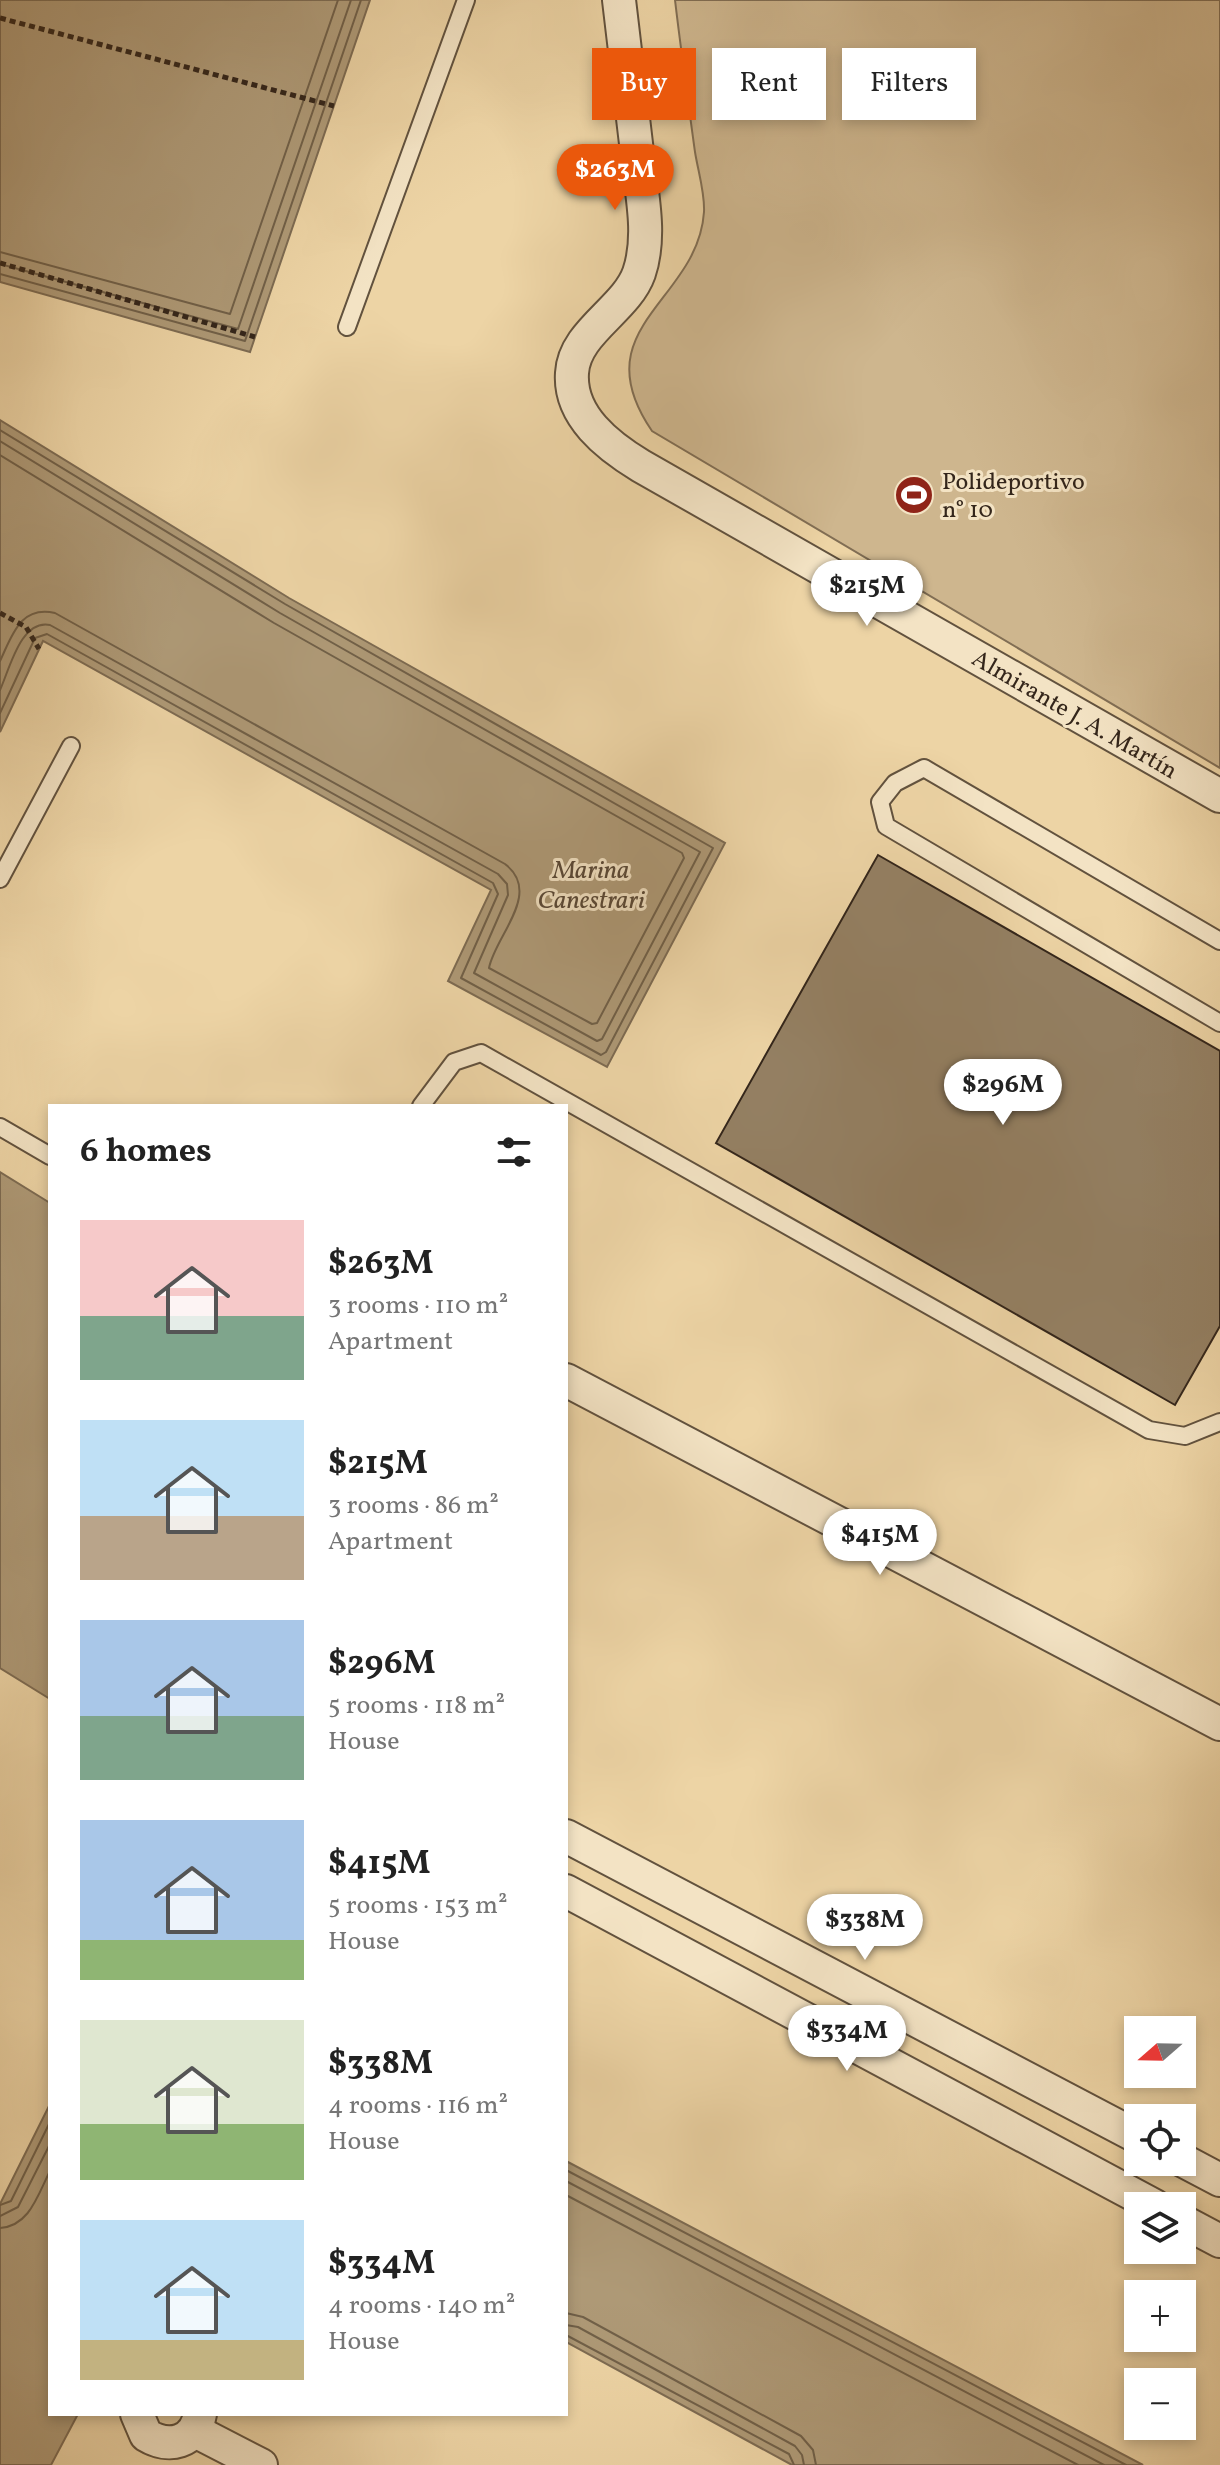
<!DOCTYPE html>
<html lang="en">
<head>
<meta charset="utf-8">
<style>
  body { margin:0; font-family:Vollkorn,serif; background:#f2f2f2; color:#222; height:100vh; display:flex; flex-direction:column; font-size:30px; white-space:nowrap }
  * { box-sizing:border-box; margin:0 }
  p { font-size:26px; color:#767676 }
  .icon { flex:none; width:44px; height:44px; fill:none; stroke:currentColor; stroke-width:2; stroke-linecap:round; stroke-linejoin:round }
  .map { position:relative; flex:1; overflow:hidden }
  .panel { position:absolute; left:48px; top:1104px; width:520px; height:1312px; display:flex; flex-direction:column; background:#fff; border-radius:0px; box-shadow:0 4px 12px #0003 }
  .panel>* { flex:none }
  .top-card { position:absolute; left:592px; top:48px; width:508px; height:72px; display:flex; gap:16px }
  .needle { width:52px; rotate:250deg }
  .buttons { position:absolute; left:1124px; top:2016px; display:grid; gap:16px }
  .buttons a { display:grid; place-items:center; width:72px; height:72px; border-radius:0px; background:#fff; box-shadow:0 4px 12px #0003; font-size:40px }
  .price { position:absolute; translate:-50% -68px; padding:0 18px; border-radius:28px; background:#fff; color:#222; font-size:26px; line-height:52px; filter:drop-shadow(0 2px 4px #0008) }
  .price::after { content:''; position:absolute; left:50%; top:48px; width:24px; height:18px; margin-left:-12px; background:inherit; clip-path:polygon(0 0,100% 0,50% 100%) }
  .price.current { background:#ea580c; color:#fff }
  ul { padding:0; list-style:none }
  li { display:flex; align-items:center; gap:24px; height:200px; padding:0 32px }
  li span { display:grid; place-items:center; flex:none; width:224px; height:160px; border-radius:0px; color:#555 }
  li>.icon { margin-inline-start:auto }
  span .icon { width:96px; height:96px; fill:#fffc; stroke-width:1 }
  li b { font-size:34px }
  h2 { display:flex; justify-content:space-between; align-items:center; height:96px; padding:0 32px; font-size:34px }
  .chip { padding:0 28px; border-radius:0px; background:#fff; box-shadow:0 4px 12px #0003; font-size:28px; line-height:72px }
  .chip.current { background:#ea580c; color:#fff }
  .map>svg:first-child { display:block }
  .green { fill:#ceb68e; stroke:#816e54; stroke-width:2 }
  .water { fill:#ae9976; stroke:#7d6b52; stroke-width:2 }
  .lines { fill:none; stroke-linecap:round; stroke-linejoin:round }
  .shore { stroke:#716048; stroke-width:2 }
  .building { fill:#948063; stroke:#34261b; stroke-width:2 }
  .lane-casing { stroke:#62523e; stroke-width:20 }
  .street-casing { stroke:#62523e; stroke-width:36 }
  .path { stroke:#34261b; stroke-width:5; stroke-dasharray:6 4; stroke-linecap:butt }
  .lane { stroke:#f3e3c4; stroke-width:16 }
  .street { stroke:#f3e3c4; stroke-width:32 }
  .labels { text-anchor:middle; stroke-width:6; stroke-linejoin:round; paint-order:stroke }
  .poi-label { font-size:24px; fill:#34261b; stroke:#f3e3c4; text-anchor:start }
  .street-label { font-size:24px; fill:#34261b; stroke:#f3e3c4 }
  .water-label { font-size:26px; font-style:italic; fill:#594836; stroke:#f3e3c4 }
</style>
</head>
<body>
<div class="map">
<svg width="1220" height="2465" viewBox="0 0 1220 2465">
  <rect width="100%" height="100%" fill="#edd4a5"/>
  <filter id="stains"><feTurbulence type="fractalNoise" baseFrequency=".0025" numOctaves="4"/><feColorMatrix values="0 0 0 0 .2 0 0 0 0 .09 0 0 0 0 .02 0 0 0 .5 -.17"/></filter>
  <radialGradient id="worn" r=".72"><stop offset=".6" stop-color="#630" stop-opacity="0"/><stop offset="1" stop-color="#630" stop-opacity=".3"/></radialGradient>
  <path class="green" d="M675 0H1220V768L652 431C581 327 698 302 704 212 705 193 698 171 695 152 688 101 681 51 675 0Z"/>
  <g class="water">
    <path d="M0 0H370L250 352 0 282Z"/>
    <path d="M0 420 289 598 725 843 607 1067 448 981 491 890 43 641 0 732Z"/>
    <path d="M0 1172 50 1203V1699L0 1668Z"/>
    <path d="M50 2104V2414H78L51 2465H0V2204Z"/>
    <path d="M566 2161 1143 2465H792L566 2342Z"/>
  </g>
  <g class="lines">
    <g class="shore">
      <path d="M0 252 230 314 338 0"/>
      <path d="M0 264 238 329 351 0"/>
      <path d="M0 274 245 341 361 0"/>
      <path d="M0 430 285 604 713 848 606 1052 601 1055 461 978 498 894 493 883 47 634 35 638 0 713"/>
      <path d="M0 441 280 613 700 852 602 1039 597 1041 474 973 508 895 507 884 498 874 50 625C21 619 10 668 0 690"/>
      <path d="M0 455 274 623 682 853 684 858 597 1023 592 1024 489 968C495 936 543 893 505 864L55 613C20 605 12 636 0 661"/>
      <path d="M566 2170 1126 2465"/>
      <path d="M566 2181 1104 2465"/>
      <path d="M566 2195 1078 2465"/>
      <path d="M0 2205 11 2201 50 2122"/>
      <path d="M0 2216 18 2207 50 2144"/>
      <path d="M0 2228C30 2226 38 2194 50 2171"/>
      <path d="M566 2313 583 2317 801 2436 813 2450 816 2465"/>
      <path d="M566 2325 578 2327 795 2446 802 2455 804 2465"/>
      <path d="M566 2335 789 2454 794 2465"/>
    </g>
  </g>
  <path class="building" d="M878 855 1220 1051V1326L1175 1405 716 1143Z"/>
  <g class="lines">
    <g class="lane-casing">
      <g id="lane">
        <path d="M347 327 466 0"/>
        <path d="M0 879 71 746"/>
        <path d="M1220 941 924 768 895 783 880 802 886 826 1220 1023"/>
        <path d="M421 1106 454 1062 481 1053 1149 1430 1185 1436 1220 1422"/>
        <path d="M0 1127 50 1156"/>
      </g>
    </g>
    <g class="street-casing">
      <g id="street">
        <path d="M619 0C625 51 631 101 637 152 641 191 652 235 639 273 626 310 574 332 572 373 569 416 608 446 641 466L1220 796"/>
        <path d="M566 1380 1220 1724"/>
        <path d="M566 1836 1138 2137"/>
        <path d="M566 1891 1155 2206"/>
        <path d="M1182 2160 1220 2180"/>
        <path d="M1182 2221 1220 2241"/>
        <path d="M137 2414 146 2435C169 2449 195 2443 200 2414"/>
        <path d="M195 2431 261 2465"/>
      </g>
    </g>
    <g class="path">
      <path d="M0 18 334 106"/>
      <path d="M0 263 255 337"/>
      <path d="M0 613 26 627 39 649"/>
    </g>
    <use href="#lane" class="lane"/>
    <use href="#street" class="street"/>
  </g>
  <defs>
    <g id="stadium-disc" transform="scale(2)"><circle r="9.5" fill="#8f2418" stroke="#f3e3c4"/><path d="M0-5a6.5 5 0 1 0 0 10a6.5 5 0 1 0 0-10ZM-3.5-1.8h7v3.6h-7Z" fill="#fff"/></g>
  </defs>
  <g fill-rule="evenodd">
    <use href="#stadium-disc" x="914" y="495"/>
  </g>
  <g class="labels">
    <g class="poi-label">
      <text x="942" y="489">Polideportivo<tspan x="942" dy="28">n° 10</tspan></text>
    </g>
    <g class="street-label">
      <text transform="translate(1075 714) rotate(30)" y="8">Almirante J. A. Martín</text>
    </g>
    <g class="water-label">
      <text x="591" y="878">Marina<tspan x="591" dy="30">Canestrari</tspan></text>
    </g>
  </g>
  <rect width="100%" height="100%" filter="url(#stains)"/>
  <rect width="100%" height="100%" fill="url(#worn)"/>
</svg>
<div class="buttons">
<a><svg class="needle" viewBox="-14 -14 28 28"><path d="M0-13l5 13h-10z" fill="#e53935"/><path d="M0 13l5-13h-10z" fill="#767676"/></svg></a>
<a><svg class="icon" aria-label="locate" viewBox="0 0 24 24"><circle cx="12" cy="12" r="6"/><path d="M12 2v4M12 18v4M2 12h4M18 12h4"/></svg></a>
<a><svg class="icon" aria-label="layers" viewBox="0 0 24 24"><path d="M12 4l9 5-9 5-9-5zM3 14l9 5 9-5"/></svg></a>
<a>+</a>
<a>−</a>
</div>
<b class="price current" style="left:615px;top:212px">$263M</b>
<b class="price" style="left:867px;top:628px">$215M</b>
<b class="price" style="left:1003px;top:1127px">$296M</b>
<b class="price" style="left:880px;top:1577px">$415M</b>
<b class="price" style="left:865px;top:1962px">$338M</b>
<b class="price" style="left:847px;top:2073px">$334M</b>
<div class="top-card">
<a class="chip current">Buy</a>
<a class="chip">Rent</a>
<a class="chip">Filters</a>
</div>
<section class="panel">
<h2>6 homes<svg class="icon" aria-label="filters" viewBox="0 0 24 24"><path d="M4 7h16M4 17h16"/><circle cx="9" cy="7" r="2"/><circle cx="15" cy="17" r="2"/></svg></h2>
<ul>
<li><span style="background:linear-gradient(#f6c9c9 60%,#7fa58c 0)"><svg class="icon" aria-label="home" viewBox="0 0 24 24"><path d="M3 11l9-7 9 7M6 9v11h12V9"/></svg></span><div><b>$263M</b><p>3 rooms · 110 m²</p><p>Apartment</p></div></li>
<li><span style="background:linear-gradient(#bfe0f5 60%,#b9a48a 0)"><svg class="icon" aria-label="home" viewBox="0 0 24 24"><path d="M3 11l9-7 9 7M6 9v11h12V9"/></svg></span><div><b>$215M</b><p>3 rooms · 86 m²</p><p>Apartment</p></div></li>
<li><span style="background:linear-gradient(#a9c7e8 60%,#7fa58c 0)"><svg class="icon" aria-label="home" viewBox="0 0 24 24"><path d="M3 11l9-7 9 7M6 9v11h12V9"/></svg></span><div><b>$296M</b><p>5 rooms · 118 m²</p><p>House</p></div></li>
<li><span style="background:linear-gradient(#a9c7e8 75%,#8fb573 0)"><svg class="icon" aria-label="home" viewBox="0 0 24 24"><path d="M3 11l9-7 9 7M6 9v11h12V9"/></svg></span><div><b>$415M</b><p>5 rooms · 153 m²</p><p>House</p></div></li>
<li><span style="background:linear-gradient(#dfe7d0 65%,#8fb573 0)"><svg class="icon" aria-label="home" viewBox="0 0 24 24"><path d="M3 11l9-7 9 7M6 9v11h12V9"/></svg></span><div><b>$338M</b><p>4 rooms · 116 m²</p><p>House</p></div></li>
<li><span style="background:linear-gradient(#bfe0f5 75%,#c2b280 0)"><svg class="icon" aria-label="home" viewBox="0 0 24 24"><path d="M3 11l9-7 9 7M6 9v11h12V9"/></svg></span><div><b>$334M</b><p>4 rooms · 140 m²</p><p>House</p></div></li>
</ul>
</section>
</div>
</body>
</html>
